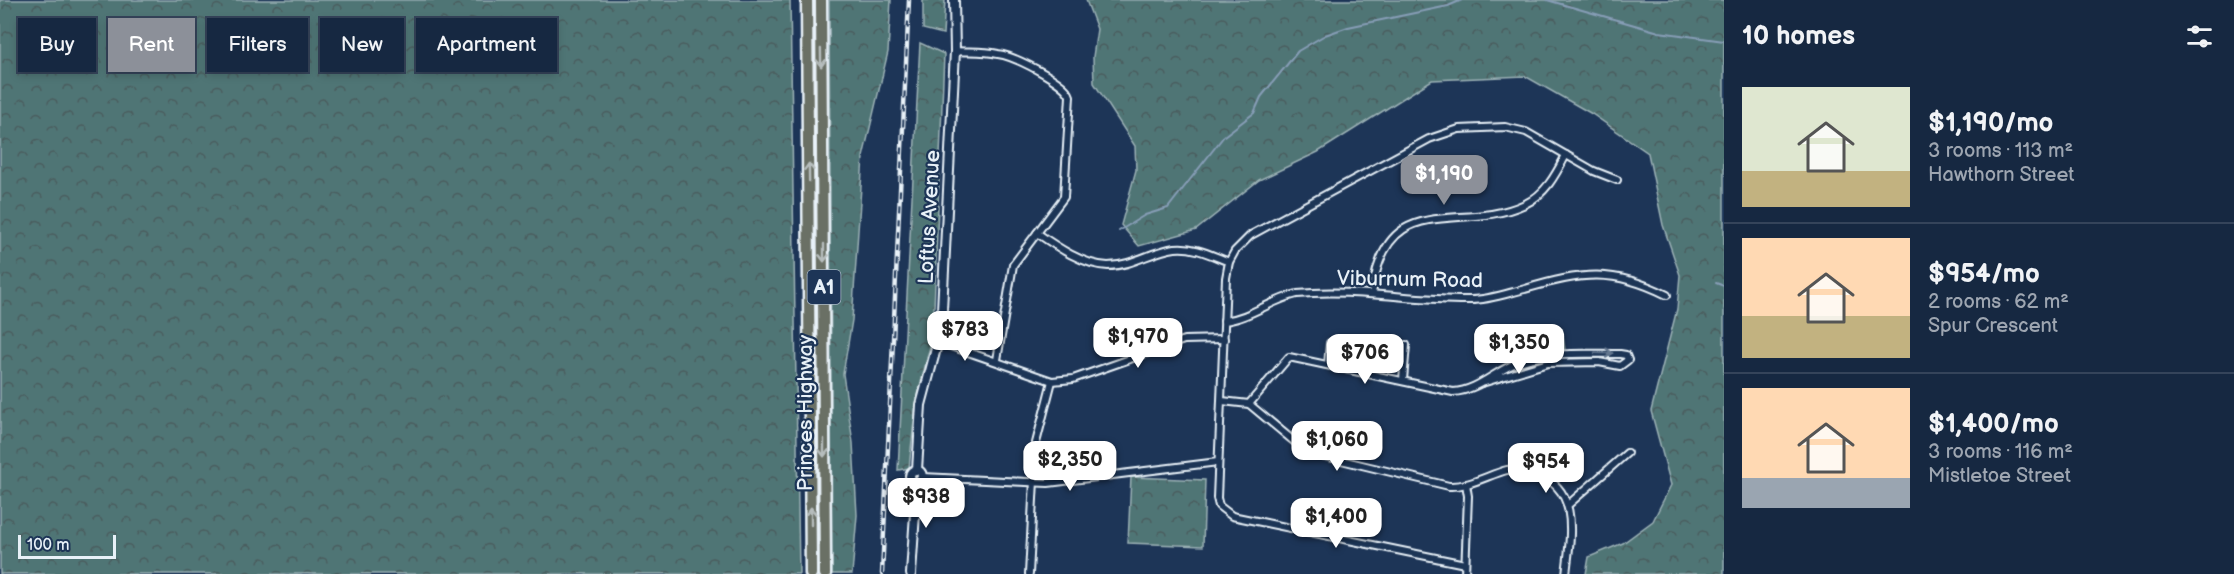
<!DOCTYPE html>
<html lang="en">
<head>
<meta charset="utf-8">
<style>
  body { margin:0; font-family:"Balsamiq Sans",sans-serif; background:#1f3048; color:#f1f3f6; height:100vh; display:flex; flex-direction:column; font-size:22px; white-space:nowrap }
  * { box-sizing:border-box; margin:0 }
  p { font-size:20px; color:#9ea6b1 }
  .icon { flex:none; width:33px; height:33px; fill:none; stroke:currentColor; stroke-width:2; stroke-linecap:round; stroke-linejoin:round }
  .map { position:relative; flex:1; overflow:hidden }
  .side { display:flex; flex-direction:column; background:#162841; width:510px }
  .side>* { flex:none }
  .guide { position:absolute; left:18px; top:18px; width:570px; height:54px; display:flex; gap:12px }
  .scale { position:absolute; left:18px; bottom:15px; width:98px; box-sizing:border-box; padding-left:6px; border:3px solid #e8f1f8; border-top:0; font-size:16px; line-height:21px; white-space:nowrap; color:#e8f1f8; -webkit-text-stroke:4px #1d3557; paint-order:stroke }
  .price { position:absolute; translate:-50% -51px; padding:0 14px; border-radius:12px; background:#fff; color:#222; font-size:20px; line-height:39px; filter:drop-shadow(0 2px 3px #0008) }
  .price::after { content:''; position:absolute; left:50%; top:36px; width:18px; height:14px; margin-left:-9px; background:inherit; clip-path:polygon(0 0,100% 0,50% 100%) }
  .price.current { background:#8c9099; color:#fff }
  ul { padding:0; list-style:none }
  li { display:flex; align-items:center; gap:18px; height:150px; padding:0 18px }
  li+li { border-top:2px solid #35445a }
  li span { display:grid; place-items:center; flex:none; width:168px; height:120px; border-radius:0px; color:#555 }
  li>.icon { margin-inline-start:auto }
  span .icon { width:72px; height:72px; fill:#fffc; stroke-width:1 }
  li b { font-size:26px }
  h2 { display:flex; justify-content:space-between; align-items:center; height:72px; padding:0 18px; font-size:26px }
  .pill { padding:0 21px; border-radius:0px; background:#162841; box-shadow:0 3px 9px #0003,0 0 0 2px #35445a; font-size:21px; line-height:54px }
  .pill.current { background:#8c9099; color:#fff }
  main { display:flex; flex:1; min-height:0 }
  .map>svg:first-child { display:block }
  .forest { fill:url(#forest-crowns); stroke:#9cb2b6; stroke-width:1.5 }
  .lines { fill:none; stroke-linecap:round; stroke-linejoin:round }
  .stream { stroke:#879eb7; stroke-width:2 }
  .minor-casing { stroke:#e8f1f8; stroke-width:10 }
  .tertiary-casing { stroke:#e8f1f8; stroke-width:12 }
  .trunk-casing { stroke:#e8f1f8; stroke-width:15 }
  .minor { stroke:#1d3557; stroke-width:6 }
  .tertiary { stroke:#1d3557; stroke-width:8 }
  .trunk { stroke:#6b7065; stroke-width:10 }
  .rail-casing { stroke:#e8f1f8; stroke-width:4.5 }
  .rail { stroke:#1d3557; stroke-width:2; stroke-dasharray:7; stroke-linecap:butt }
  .oneway { stroke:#b6bdbd }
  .oneway2 { stroke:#64778f }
  .labels { text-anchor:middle; stroke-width:4.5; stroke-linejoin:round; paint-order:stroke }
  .shield { fill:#1d3557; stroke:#abb9c8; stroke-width:1.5 }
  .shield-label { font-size:20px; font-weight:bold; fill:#e8f1f8 }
  .street-label { font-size:21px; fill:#e8f1f8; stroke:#1d3557 }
</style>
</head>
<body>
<main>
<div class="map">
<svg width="1724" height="574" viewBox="0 0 1724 574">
  <defs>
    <pattern id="forest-crowns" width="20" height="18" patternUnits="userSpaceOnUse" patternTransform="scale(1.5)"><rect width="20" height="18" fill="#507475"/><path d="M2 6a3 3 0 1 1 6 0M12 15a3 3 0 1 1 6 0" fill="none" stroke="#4a5c5d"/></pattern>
  </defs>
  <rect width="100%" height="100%" fill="#1d3557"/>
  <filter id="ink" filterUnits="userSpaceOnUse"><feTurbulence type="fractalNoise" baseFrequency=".0167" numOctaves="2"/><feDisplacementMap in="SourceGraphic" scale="12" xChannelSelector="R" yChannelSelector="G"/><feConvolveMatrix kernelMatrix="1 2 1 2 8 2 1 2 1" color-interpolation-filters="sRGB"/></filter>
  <g filter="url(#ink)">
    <g class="forest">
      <path d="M0 0H790L799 574H0Z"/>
      <path d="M829 0H891L888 52 863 157 852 320 843 374 853 443 857 515 852 574H832Z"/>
      <path d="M923 0H945L943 34 923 29Z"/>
      <path d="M1086 0H1724V574H1586L1589 557 1623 543 1653 521 1671 485 1651 411 1677 309 1680 275 1663 225 1648 153 1592 114 1525 76 1432 80 1318 152 1259 180 1196 230 1139 246 1121 225 1136 170 1135 146 1094 83 1093 57 1097 29Z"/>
      <path d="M920 43 944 54 933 334 916 403 909 468 898 470Z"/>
      <path d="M1562 329 1565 350 1547 353 1543 332Z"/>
      <path d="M1131 477 1205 480 1203 546 1128 543Z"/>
    </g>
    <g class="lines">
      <g class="stream">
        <path d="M1547 0 1659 32 1724 41"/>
        <path d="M1119 231 1145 215 1168 208 1224 136 1254 113 1261 97 1298 51 1325 35 1348 27 1448 6 1462 0"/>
        <path d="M1716 283 1724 286"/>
      </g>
      <g class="minor-casing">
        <g id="minor">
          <path d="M955 51C969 52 984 51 998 54 1014 56 1066 82 1070 96L1064 197 1013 265 997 360"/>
          <path d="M1037 233C1057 247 1083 265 1108 266 1132 266 1152 251 1175 248 1194 246 1211 255 1229 262"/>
          <path d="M1372 294C1386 186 1459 235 1525 204 1546 194 1556 174 1566 155"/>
          <path d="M1224 321C1250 318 1271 300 1297 294 1355 288 1413 301 1471 300 1489 300 1508 293 1525 289 1582 272 1613 268 1667 295"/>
          <path d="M939 342 1052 381 1073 379 1184 340 1224 339"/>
          <path d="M1328 365 1330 343"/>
          <path d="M1403 380 1406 345"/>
          <path d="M1222 401 1249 404 1296 443 1316 454 1449 486C1469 487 1488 475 1507 470 1517 468 1526 472 1535 474 1581 487 1570 538 1566 574"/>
          <path d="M1249 404 1289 357 1453 392C1478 391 1496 370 1519 362 1552 351 1586 354 1620 354L1626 355 1628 360 1620 366 1599 362 1548 363 1482 383"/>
          <path d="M923 477 1048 483 1218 462"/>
          <path d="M1569 504 1627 453"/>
          <path d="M1465 564 1232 516 1219 506 1217 498 1226 278 1229 262 1235 251 1251 235 1429 139 1459 129 1505 127 1526 132 1594 171 1617 180"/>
          <path d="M1029 574 1036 443 1052 381"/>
          <path d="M1465 574 1468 496 1466 484"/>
        </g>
      </g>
      <g class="tertiary-casing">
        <g id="tertiary">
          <circle cx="916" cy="476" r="6"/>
          <path d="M917 470 921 405 941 330 955 51 954 0"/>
          <path d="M911 574 917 483"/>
        </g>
      </g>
      <g class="trunk-casing">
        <g id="trunk">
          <path d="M807 0 811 574"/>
          <path d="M821 0 825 574"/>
        </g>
      </g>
      <use href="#minor" class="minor"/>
      <use href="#tertiary" class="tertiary"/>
      <use href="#trunk" class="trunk"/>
      <g class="rail-casing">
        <path id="rail" d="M882 574 909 0"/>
      </g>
      <use href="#rail" class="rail"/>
    </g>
    <defs><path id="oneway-shaft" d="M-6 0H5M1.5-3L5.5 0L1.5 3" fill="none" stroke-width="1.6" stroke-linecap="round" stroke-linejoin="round" transform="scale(1.5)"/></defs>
    <g class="oneway">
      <use href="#oneway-shaft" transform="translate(821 58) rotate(89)"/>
      <use href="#oneway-shaft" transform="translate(809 172) rotate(-91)"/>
      <use href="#oneway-shaft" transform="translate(824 253) rotate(90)"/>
      <use href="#oneway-shaft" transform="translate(824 448) rotate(90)"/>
      <use href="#oneway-shaft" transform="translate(811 516) rotate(-90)"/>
    </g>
    <use class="oneway2" href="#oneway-shaft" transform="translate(1604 353) rotate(2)"/>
  </g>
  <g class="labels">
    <rect class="shield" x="807.5" y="270" width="33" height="34" rx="4.5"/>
    <g class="shield-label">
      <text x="824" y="294">A1</text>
    </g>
    <g class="street-label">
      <text transform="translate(929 217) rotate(-87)" y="7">Loftus Avenue</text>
      <text transform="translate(1410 279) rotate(1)" y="7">Viburnum Road</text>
      <text transform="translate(805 413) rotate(-90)" y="7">Princes Highway</text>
    </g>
  </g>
</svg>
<div class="scale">100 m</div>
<b class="price current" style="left:1444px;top:206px">$1,190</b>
<b class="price" style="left:965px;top:362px">$783</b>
<b class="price" style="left:1138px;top:369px">$1,970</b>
<b class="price" style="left:1519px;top:375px">$1,350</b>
<b class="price" style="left:1365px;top:385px">$706</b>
<b class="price" style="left:1337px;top:472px">$1,060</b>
<b class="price" style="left:1070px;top:492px">$2,350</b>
<b class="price" style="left:1546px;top:494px">$954</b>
<b class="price" style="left:926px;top:529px">$938</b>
<b class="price" style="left:1336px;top:549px">$1,400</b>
<div class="guide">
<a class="pill">Buy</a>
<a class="pill current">Rent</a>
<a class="pill">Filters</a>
<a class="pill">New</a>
<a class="pill">Apartment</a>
</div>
</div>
<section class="side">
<h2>10 homes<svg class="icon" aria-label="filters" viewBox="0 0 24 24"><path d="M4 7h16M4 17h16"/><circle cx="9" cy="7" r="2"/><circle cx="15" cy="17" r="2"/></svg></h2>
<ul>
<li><span style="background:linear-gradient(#dfe7d0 70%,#c2b280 0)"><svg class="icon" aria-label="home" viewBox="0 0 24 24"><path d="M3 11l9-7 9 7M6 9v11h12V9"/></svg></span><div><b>$1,190/mo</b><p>3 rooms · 113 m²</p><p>Hawthorn Street</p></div></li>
<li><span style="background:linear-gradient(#ffd9b3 65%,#c2b280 0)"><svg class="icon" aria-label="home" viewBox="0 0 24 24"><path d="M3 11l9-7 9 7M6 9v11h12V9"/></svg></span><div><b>$954/mo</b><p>2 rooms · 62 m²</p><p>Spur Crescent</p></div></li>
<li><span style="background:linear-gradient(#ffd9b3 75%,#9aa5b1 0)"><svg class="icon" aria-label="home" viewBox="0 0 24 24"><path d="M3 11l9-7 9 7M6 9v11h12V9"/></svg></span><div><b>$1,400/mo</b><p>3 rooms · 116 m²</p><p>Mistletoe Street</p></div></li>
</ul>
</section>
</main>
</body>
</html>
